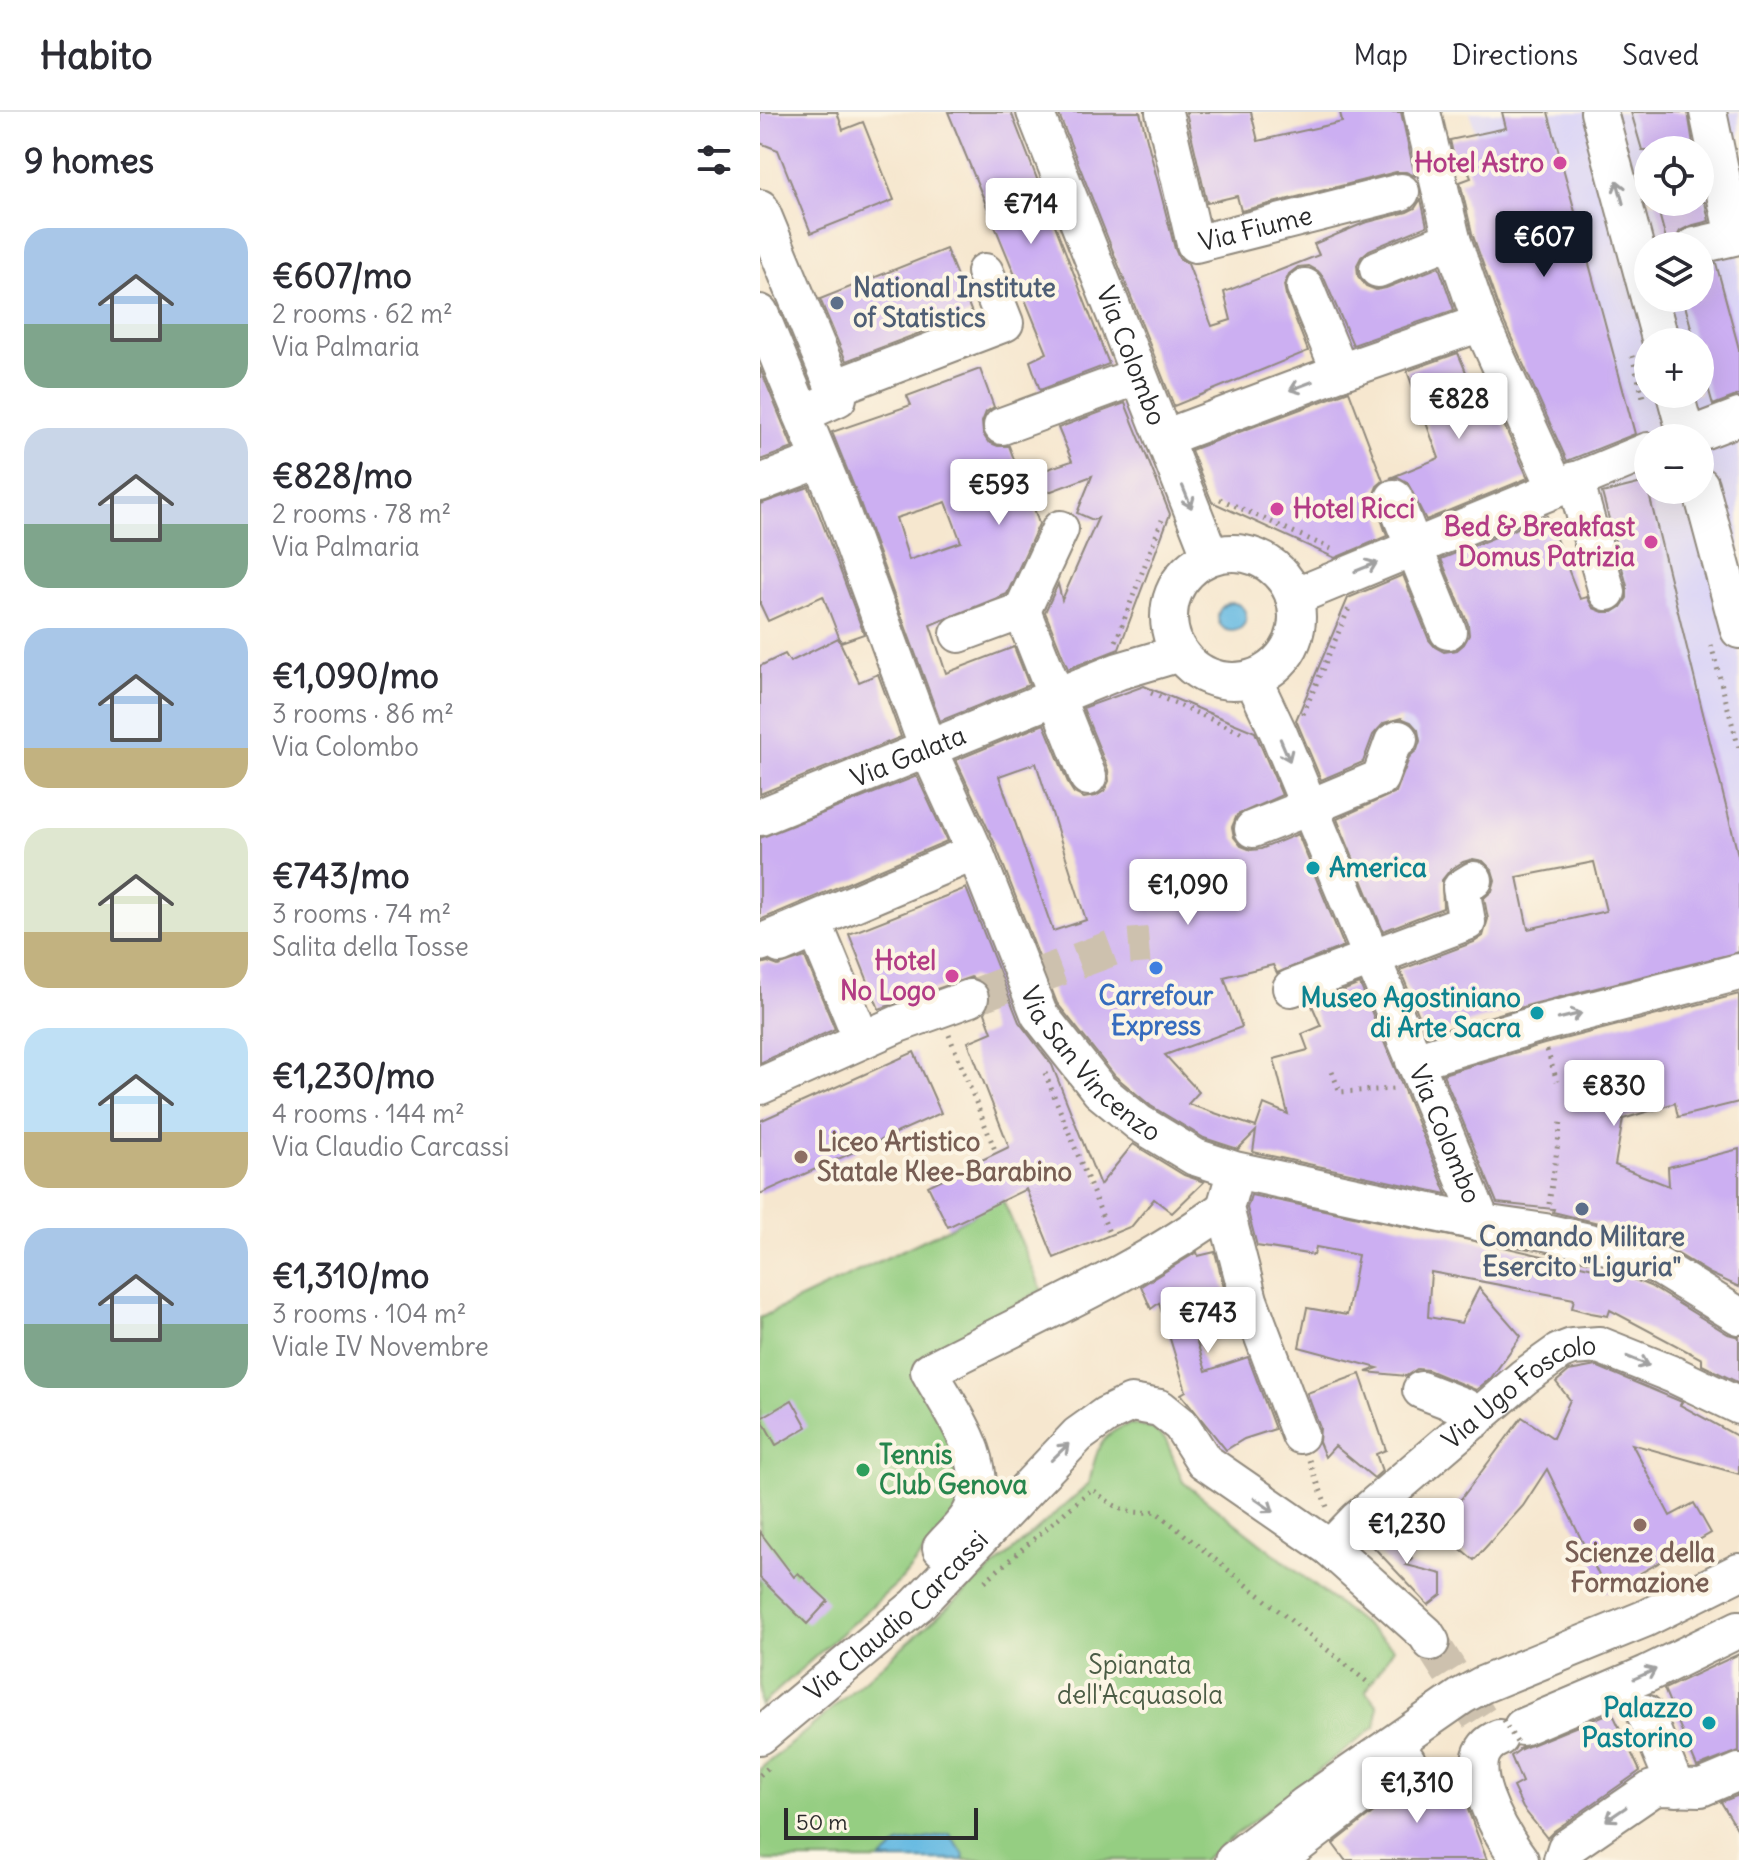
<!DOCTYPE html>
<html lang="en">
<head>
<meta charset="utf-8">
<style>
  body { margin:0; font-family:Delius,sans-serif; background:#f2f2f3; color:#2b2b33; height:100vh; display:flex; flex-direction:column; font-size:30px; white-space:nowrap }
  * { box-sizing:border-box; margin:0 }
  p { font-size:26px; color:#7c7c81 }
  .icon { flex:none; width:44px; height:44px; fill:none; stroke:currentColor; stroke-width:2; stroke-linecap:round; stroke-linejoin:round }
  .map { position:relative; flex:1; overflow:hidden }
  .side { display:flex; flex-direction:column; background:#fff; width:760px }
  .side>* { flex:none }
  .tools { position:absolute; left:874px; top:24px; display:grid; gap:16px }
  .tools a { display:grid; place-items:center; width:80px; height:80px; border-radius:50%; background:#fff; box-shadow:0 8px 32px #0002; font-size:40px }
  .scale { position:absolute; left:24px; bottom:20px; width:194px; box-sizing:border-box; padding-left:8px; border:4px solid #2b2b2b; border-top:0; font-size:22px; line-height:28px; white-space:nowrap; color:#2b2b2b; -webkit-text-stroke:6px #fcf5e5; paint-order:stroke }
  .price { position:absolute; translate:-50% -68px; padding:0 18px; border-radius:8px; background:#fff; color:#222; font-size:26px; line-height:52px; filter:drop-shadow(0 2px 4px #0008) }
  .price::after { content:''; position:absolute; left:50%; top:48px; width:24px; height:18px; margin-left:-12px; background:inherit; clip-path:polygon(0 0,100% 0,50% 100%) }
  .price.current { background:#111827; color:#fff }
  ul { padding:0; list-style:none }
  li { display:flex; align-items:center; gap:24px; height:200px; padding:0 24px }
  li span { display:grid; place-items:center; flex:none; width:224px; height:160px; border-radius:24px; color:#555 }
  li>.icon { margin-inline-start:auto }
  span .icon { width:96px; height:96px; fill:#fffc; stroke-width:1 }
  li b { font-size:34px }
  h2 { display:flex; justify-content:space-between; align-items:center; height:96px; padding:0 24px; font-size:34px }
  header { display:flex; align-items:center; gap:48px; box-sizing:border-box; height:112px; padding:0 40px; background:#fff; border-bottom:2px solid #e1e1e2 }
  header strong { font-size:38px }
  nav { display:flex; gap:44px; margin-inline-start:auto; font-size:28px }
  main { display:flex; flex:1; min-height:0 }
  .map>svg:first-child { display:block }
  .built { fill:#dcd6f6; fill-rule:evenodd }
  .green { fill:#95ce82; stroke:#607c56; stroke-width:2 }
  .water { fill:#66bae2; stroke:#487286; stroke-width:2 }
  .building { fill:#ccaff2; fill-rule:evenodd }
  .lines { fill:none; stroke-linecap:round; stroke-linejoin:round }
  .minor-tunnel { stroke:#cdc1ae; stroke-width:36; stroke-dasharray:36 18; stroke-linecap:butt }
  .minor-casing { stroke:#90897d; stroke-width:40 }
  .path { stroke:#90897d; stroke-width:5; stroke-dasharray:2 6; stroke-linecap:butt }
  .minor { stroke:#fff; stroke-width:36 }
  .path-bridge { stroke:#90897d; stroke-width:5; stroke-dasharray:2 6; stroke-linecap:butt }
  .oneway { stroke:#a0a0a0 }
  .hotel-dot { fill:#d1479c; stroke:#fcf5e5; stroke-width:3 }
  .service-dot { fill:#5c6f8a; stroke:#fcf5e5; stroke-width:3 }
  .culture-dot { fill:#0f9aa8; stroke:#fcf5e5; stroke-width:3 }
  .shop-dot { fill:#3f7fe0; stroke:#fcf5e5; stroke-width:3 }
  .education-dot { fill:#8d6e63; stroke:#fcf5e5; stroke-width:3 }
  .leisure-dot { fill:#2e9e5b; stroke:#fcf5e5; stroke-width:3 }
  .labels { text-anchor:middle; stroke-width:8; stroke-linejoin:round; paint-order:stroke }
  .hotel-label { font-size:26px; font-weight:bold; fill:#b23c85; stroke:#fcf5e5; text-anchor:end }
  .street-label { font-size:26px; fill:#2b2b2b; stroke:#fcf5e5 }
  .service-label { font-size:26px; font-weight:bold; fill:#4e5e75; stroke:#fcf5e5; text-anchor:start }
  .culture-label { font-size:26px; font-weight:bold; fill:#0d838f; stroke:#fcf5e5; text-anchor:end }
  .shop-label { font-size:26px; font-weight:bold; fill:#366cbe; stroke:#fcf5e5 }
  .education-label { font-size:26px; font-weight:bold; fill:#785e54; stroke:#fcf5e5; text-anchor:start }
  .leisure-label { font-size:26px; font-weight:bold; fill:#27864d; stroke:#fcf5e5; text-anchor:start }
  .park-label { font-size:26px; fill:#4b5c45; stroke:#fcf5e5 }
</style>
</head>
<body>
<header>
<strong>Habito</strong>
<nav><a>Map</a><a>Directions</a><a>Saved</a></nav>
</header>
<main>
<section class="side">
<h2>9 homes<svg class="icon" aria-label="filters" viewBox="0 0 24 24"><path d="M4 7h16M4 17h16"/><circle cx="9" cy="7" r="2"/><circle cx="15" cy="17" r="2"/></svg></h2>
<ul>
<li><span style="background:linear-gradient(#a9c7e8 60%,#7fa58c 0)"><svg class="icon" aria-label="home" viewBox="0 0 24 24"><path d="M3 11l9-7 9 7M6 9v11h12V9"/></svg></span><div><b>€607/mo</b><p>2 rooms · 62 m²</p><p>Via Palmaria</p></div></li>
<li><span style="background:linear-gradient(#c9d6e8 60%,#7fa58c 0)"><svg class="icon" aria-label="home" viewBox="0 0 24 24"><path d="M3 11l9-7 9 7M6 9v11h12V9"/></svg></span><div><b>€828/mo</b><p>2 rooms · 78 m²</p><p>Via Palmaria</p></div></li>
<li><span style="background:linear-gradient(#a9c7e8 75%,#c2b280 0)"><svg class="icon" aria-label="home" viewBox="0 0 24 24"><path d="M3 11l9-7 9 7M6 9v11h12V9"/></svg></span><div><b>€1,090/mo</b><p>3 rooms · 86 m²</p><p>Via Colombo</p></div></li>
<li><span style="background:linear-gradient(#dfe7d0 65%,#c2b280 0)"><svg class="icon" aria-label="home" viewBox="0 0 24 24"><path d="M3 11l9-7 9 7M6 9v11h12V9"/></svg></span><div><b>€743/mo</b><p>3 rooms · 74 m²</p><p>Salita della Tosse</p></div></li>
<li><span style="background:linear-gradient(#bfe0f5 65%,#c2b280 0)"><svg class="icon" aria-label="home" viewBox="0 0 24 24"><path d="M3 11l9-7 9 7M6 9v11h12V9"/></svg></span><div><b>€1,230/mo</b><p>4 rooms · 144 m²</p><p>Via Claudio Carcassi</p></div></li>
<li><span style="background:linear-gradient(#a9c7e8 60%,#7fa58c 0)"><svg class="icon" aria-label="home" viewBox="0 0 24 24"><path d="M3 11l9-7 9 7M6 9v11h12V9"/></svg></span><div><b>€1,310/mo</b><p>3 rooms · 104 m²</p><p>Viale IV Novembre</p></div></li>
</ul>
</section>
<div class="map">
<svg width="979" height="1748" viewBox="0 0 979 1748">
  <rect width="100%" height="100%" fill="#fcf5e5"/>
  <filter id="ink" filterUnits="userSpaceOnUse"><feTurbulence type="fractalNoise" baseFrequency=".0125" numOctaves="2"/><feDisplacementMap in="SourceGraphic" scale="16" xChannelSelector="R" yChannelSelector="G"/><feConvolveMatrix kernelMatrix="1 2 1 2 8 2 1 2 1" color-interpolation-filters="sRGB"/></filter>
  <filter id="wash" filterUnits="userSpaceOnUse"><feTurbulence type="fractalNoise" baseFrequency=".006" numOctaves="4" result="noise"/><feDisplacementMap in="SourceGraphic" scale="32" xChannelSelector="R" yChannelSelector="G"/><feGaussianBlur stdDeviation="1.8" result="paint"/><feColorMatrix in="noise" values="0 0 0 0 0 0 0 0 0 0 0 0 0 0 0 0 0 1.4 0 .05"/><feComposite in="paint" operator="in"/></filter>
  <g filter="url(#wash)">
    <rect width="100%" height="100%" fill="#f6e7cf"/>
    <path class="built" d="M710 0H979V747L846 777 839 749 720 772 693 751 645 673 640 644 639 616 645 584 653 558 675 522 839 482ZM888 38H940V90H888ZM888 134H940V186H888ZM888 230H940V282H888ZM888 326H940V378H888Z"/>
    <g class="green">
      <path d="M242 1086 282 1178 155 1250 204 1333 210 1383 142 1467 0 1594V1206L189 1116Z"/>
      <path d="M371 1312 393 1317 406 1328 423 1370 634 1536 606 1579 618 1594 616 1614 443 1748H0V1657L51 1615 329 1372C335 1344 338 1320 371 1312Z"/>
    </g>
    <g class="water">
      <circle cx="472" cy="505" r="14"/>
      <path d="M190 1722 204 1743 203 1748H120L139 1732Z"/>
    </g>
    <g id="blocks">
      <g class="building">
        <path d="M0 0H77L83 18 103 10 134 88 51 121 18 38 0 31Z"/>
        <path d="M188 0H251L349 252 280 278 270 249 287 241Z"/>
        <path d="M298 0H380L415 137 419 146 428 152 452 214 471 208 464 180 559 143 554 132 604 111 647 100 655 96 661 87 667 114 609 138 601 145 597 153 598 164 606 174 616 178 626 176 679 155 694 198 593 233 564 166 558 159 549 154 538 155 529 162 524 173 526 183 548 239 414 294Z"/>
        <path d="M426 0H491L498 29 582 10 580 0H641L655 64 646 60H636L481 99 477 84 447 91Z"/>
        <path d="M742 0H788L875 322 807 349 741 203 712 121 700 70 711 66 706 53 696 55 690 28 746 16Z"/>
        <path d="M871 0H928L934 38H882Z"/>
        <path d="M896 90H945L949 109 930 114 920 119 915 129 907 131Z"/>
        <path d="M186 137 212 201 86 249 60 187Z"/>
        <path d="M956 151 979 237V283L953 293 940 247V230H935L923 186H940V154Z"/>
        <path d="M698 241 719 291 732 286 768 366 666 408 647 370 638 365 630 366 679 346 647 259Z"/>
        <path d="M0 256 33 336 0 348Z"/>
        <path d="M220 257 234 295 226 300 222 310 223 322 228 330 238 334H249L261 366 312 349 298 316 365 291 410 402 359 537 308 557 285 500 298 472 302 488 338 406 333 408 317 401 332 364 278 384 269 380 279 412 247 482 170 513 186 561 254 535 269 573 180 609 95 377 72 320 151 293 147 284ZM186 390 201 430 149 448 136 406Z"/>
        <path d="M589 279 623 369 617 374 613 384 627 424 575 446 452 390 431 338Z"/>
        <path d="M886 370 979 747V840L773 892 667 923 640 858 714 830 723 824 728 807 724 786 732 779 735 768 732 758 723 749 713 747 703 750 690 758 682 768 683 796 623 819 577 707 636 680 650 644 657 638 660 629 658 618 651 610 641 606 624 611 613 623 603 650 561 668 536 608 588 486 643 463 669 528 675 535 684 540 697 538 704 532 709 523 708 512 681 447 787 404 820 487 827 485 833 496 843 500H853L861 495 867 486V474L842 381ZM834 750 846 799 768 817 757 765Z"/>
        <path d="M49 375 104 522 81 530 63 484 8 509 0 492V392Z"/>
        <path d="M78 526 99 570 118 562 141 625 0 682V554L25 542 30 550Z"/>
        <path d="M384 574 495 620 522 683 477 703 472 715 474 725 481 734 491 738 501 737 538 722 584 834 517 861 513 853 464 865 482 915 405 943 439 980 428 992 496 1015 504 992 528 1002 514 947 548 938 542 922 561 914 551 891 600 872 687 1082 493 1040 496 1019 478 1037 444 1026 391 994 355 964 297 891 235 732 196 648 284 612 309 673 314 681 324 686 336 684 344 679 349 669 348 658 323 596ZM276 651 326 808 293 819 239 664Z"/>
        <path d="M157 664 187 729 0 808V726Z"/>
        <path d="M206 776 259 910 292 953 340 1073 373 1032 424 1063 444 1070 412 1101 394 1087 372 1114 294 1146 266 1077 188 1115 168 1074 249 1035 208 930 232 920 225 901 230 890V880L223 870 211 865 119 897 89 822Z"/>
        <path d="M45 845 75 917 0 951V852L8 850 18 854Z"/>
        <path d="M979 882V990L918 1005 915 991 863 1007 855 1053 909 1074 908 1055 979 1037V1175L951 1162 908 1136 859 1116 793 1100 794 1097 737 1091 683 962 784 932Z"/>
        <path d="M154 940 181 1001 0 1082V1009Z"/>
        <path d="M491 1083 748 1136 863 1163 890 1174 968 1222 979 1225V1271L942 1253V1247L850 1198 848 1204 831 1201 812 1196 814 1187 671 1160 668 1205 701 1211 719 1176 761 1224 731 1266 716 1278 668 1258 657 1257 646 1264 606 1260 618 1256 539 1235 547 1196 587 1203 598 1143 556 1135 554 1143 497 1134 487 1096Z"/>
        <path d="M437 1140 438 1144 455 1140 466 1183 425 1192 446 1259 488 1245 515 1317 484 1327 466 1338 421 1282 426 1279 399 1191 391 1197 381 1174Z"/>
        <path d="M836 1254 922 1290 920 1293 979 1325V1362L872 1332 910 1404 934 1391 951 1421 847 1480 787 1357 763 1394 714 1448 678 1418 762 1305 793 1326 810 1288 796 1270 809 1259Z"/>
        <path d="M600 1262 626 1338 616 1342 622 1359 614 1366 575 1334 565 1345 559 1330 560 1316 547 1281Z"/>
        <path d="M32 1288 47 1315 16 1333 1 1306Z"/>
        <path d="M624 1413 652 1446 646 1453 682 1462V1482L668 1493 607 1428Z"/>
        <path d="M0 1420 34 1465 38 1461 68 1489 47 1512 0 1466Z"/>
        <path d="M979 1542V1639L937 1655 904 1577Z"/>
        <path d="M852 1600 880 1659 794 1719 787 1726 763 1696 753 1675 762 1670 751 1644 761 1637Z"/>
        <path d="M678 1649 702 1682 727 1748H585L573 1732Z"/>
        <path d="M979 1683V1720L961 1690Z"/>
      </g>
    </g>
  </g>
  <g filter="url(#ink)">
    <use href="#blocks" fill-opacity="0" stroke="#90897d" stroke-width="2"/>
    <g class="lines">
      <g class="minor-tunnel">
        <path d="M267 868 352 836 389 833"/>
        <path d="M210 886 253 870"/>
        <path d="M671 1530 728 1620"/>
      </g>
      <g class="minor-casing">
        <g id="minor">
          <path id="s1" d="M275 0 450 443"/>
          <path id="s2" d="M404 0 435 132 641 80"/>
          <path d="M662 0 692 127 721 211 792 367"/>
          <path d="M839 0 888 182"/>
          <path d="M0 96 74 276"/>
          <path d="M935 134 974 125 948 0"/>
          <path d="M618 157 692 127"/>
          <path d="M545 175 580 260"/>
          <path d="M889 186 901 230"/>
          <path id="s3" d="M0 201 76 385 168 637 215 740 279 902 340 979 379 1011 435 1045 475 1058 722 1111 785 1120 851 1135 900 1155 979 1204"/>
          <path d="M915 282 927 326"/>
          <path d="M42 302 78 286 74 276 245 211 225 160"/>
          <path d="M242 314 362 270"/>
          <path d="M404 326 580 260 721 211"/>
          <path d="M924 326 979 305"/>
          <path d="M815 368 847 480"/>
          <path d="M0 371 60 348"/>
          <path d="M940 373 979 518"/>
          <path d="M634 386 688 519"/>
          <circle cx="473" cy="505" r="64"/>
          <path d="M534 485 888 339"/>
          <path d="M262 499 328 665"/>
          <path d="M199 522 262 499 300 417"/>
          <path id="s4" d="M493 567 519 622 722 1111"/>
          <path d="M565 689 620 666 633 630 639 627"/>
          <path id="s5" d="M0 705 359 559 420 541"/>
          <path d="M493 717 549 695"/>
          <path d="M0 831 215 740"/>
          <path d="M20 833 50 820 59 824 102 928"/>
          <path d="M531 876 707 810 701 776 714 768"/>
          <path d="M654 949 778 912 979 860"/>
          <path d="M0 974 138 912 210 886"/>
          <path d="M471 1075 465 1096 489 1188 540 1323"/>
          <path d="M661 1278 705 1295 715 1308"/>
          <path d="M181 1436C190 1425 207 1411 212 1398 233 1351 190 1298 169 1259 268 1207 375 1162 465 1096"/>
          <path id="s6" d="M570 1436 597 1408 764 1265 799 1240 812 1235 839 1233 914 1263 979 1294"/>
          <path d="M885 1601 916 1676"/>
          <path d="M762 1615 887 1562 979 1517"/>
          <path id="s7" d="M0 1624 157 1493 318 1323 346 1303 371 1291 400 1296 421 1313 444 1349 570 1436 666 1522 671 1530"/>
          <path d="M739 1626C692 1644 742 1723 760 1748"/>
          <path d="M474 1748 545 1693 702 1584 722 1573 884 1507 979 1460"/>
          <path d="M518 1748 647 1649"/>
          <path d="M802 1748 806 1736 892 1677 901 1675 941 1676 979 1660"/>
        </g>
      </g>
      <g class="path">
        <path d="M872 244 883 285"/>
        <path d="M460 387 571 437"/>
        <path d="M356 529 402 408"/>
        <path d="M951 533 979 637"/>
        <path d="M391 581 485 622"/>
        <path d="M543 602 590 494"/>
        <path d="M189 923 235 1038"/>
        <path d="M787 938 797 969"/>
        <path d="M572 960 580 980 634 977"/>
        <path d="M285 961 350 1123"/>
        <path d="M789 1092 801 1010"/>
        <path d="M549 1348 567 1395"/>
        <path d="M225 1469 332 1377C354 1395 366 1404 395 1399L611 1573"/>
        <path d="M0 1663 11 1653"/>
      </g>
      <use href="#minor" class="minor"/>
      <path class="path-bridge" d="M743 1608 761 1637"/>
    </g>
    <defs><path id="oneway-shaft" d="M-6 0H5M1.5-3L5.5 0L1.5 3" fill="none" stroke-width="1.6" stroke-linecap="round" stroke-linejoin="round" transform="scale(2)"/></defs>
    <g class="oneway">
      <use href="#oneway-shaft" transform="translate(860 80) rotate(-105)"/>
      <use href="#oneway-shaft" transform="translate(541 274) rotate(159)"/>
      <use href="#oneway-shaft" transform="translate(427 385) rotate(68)"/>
      <use href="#oneway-shaft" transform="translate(606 455) rotate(-22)"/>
      <use href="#oneway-shaft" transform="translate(525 638) rotate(67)"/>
      <use href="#oneway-shaft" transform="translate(810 904) rotate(-14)"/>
      <use href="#oneway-shaft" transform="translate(878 1249) rotate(22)"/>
      <use href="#oneway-shaft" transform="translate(300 1340) rotate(-44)"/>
      <use href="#oneway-shaft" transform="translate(504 1393) rotate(35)"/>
      <use href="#oneway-shaft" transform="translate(885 1562) rotate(-24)"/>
      <use href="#oneway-shaft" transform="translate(856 1702) rotate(146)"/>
    </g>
  </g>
  <g class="hotel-dot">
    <circle cx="800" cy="51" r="8"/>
    <circle cx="517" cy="397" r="8"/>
    <circle cx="891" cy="430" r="8"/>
    <circle cx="192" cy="864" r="8"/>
  </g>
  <g class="service-dot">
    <circle cx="77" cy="191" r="8"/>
    <circle cx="822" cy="1097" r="8"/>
  </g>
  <g class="culture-dot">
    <circle cx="553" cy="756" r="8"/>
    <circle cx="777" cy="901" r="8"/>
    <circle cx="949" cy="1611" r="8"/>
  </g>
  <circle class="shop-dot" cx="396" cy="856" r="8"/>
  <g class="education-dot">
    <circle cx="41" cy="1045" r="8"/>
    <circle cx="880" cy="1413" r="8"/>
  </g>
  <circle class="leisure-dot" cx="103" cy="1358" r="8"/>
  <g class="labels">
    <g class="hotel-label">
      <text x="784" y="60">Hotel Astro</text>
      <text x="533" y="406" text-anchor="start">Hotel Ricci</text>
      <text x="875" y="424">Bed &amp; Breakfast<tspan x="875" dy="30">Domus Patrizia</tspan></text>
      <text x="176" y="858">Hotel<tspan x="176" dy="30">No Logo</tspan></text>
    </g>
    <g class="street-label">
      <text dy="9" stroke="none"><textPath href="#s2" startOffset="198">Via Fiume</textPath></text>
      <text dy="9" stroke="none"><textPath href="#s1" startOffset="262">Via Colombo</textPath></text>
      <text dy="9" stroke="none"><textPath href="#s5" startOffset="160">Via Galata</textPath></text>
      <text dy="9" stroke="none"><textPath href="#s3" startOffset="826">Via San Vincenzo</textPath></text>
      <text dy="9" stroke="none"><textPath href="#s4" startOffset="494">Via Colombo</textPath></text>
      <text dy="9" stroke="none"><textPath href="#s6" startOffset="248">Via Ugo Foscolo</textPath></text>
      <text dy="9" stroke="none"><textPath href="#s7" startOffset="182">Via Claudio Carcassi</textPath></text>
    </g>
    <g class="service-label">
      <text x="93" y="185">National Institute<tspan x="93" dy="30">of Statistics</tspan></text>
      <text x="822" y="1134" text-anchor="middle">Comando Militare<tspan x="822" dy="30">Esercito "Liguria"</tspan></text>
    </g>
    <g class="culture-label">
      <text x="569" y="765" text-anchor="start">America</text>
      <text x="761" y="895">Museo Agostiniano<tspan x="761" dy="30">di Arte Sacra</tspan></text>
      <text x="933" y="1605">Palazzo<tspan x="933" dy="30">Pastorino</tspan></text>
    </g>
    <g class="shop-label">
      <text x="396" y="893">Carrefour<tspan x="396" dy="30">Express</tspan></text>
    </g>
    <g class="education-label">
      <text x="57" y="1039">Liceo Artistico<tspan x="57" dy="30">Statale Klee-Barabino</tspan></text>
      <text x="880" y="1450" text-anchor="middle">Scienze della<tspan x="880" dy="30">Formazione</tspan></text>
    </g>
    <g class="leisure-label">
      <text x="119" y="1352">Tennis<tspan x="119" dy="30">Club Genova</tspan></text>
    </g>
    <g class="park-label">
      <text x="380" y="1562">Spianata<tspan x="380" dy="30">dell'Acquasola</tspan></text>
    </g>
  </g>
</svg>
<div class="tools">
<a><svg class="icon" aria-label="locate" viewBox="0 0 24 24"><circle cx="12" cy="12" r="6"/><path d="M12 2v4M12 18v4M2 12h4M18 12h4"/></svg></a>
<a><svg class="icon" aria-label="layers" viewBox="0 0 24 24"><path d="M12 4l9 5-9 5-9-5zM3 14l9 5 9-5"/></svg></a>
<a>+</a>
<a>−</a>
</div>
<div class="scale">50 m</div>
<b class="price" style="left:271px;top:134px">€714</b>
<b class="price current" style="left:784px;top:167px">€607</b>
<b class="price" style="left:699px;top:329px">€828</b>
<b class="price" style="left:239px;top:415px">€593</b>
<b class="price" style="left:428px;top:815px">€1,090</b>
<b class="price" style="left:854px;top:1016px">€830</b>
<b class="price" style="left:448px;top:1243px">€743</b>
<b class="price" style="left:647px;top:1454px">€1,230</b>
<b class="price" style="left:657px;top:1713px">€1,310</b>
</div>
</main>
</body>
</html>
